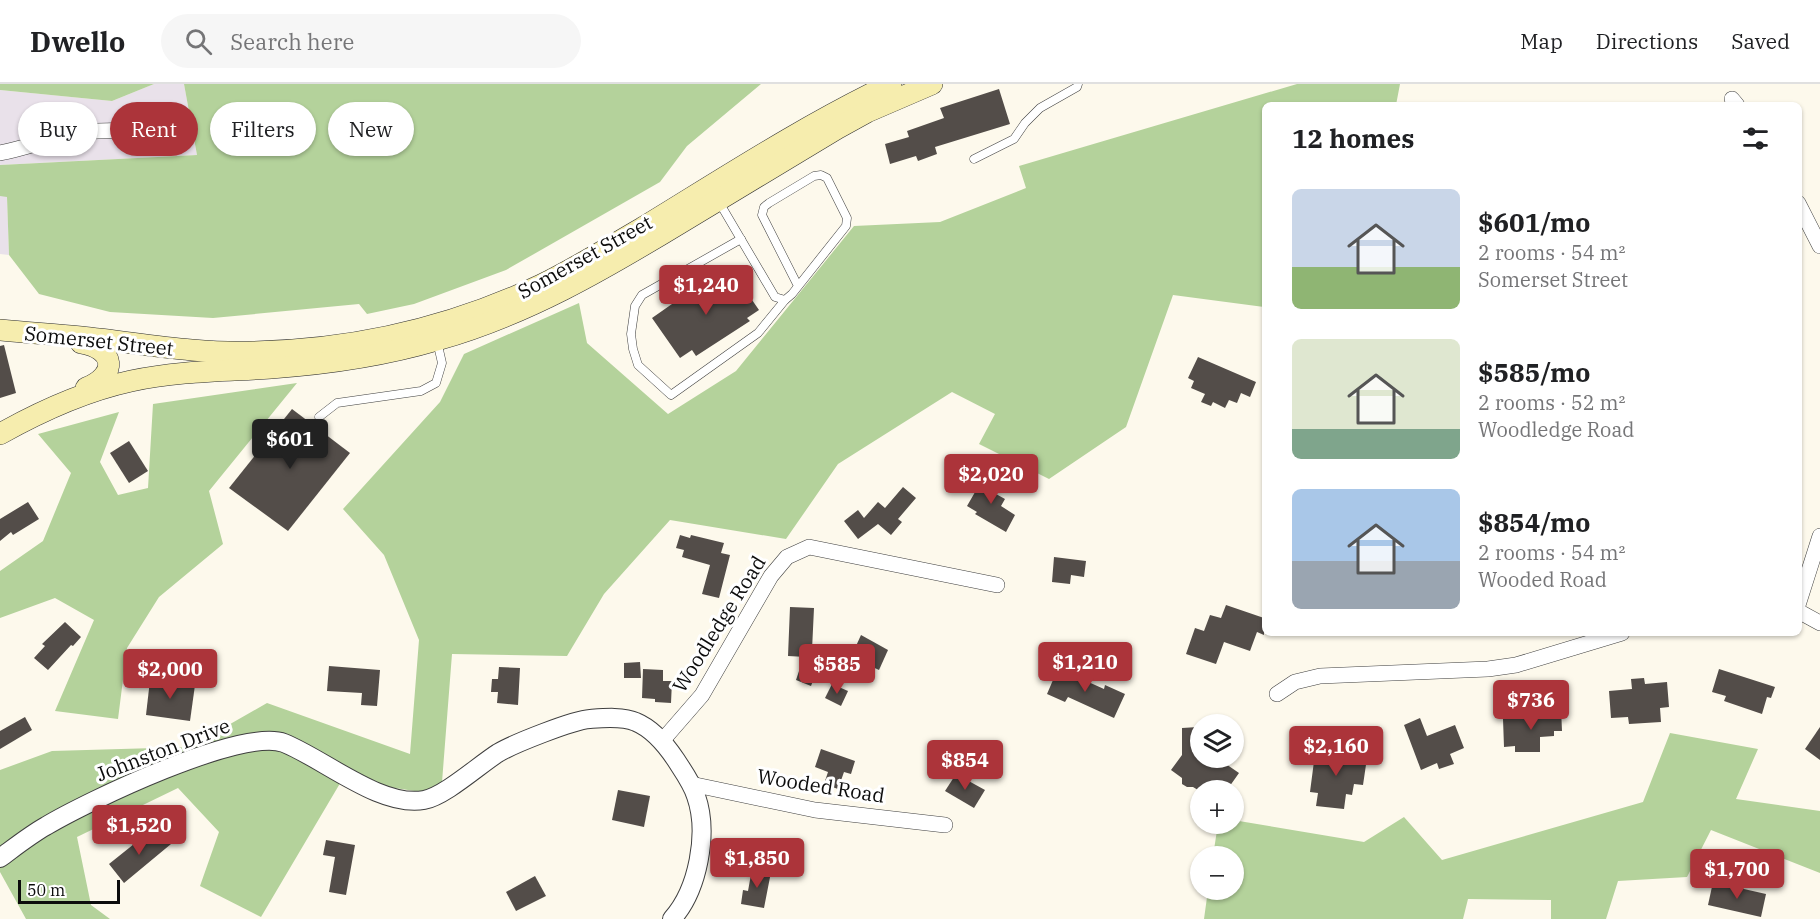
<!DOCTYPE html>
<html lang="en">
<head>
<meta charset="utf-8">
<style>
  body { margin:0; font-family:"IBM Plex Serif",serif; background:#f6f6f6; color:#202124; height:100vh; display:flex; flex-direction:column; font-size:22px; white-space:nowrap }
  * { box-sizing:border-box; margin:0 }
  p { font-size:20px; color:#757577 }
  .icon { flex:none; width:33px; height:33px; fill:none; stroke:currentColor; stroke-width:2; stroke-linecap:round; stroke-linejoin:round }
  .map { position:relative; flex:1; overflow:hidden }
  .panel { position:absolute; left:1262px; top:18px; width:540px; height:534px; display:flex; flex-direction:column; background:#fff; border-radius:9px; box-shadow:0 2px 4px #0004 }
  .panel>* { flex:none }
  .banner { position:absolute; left:18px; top:18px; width:570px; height:54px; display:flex; gap:12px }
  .tools { position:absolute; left:1190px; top:630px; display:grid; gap:12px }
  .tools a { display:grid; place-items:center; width:54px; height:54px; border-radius:50%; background:#fff; box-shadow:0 2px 4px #0004; font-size:30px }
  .scale { position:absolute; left:18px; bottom:15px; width:102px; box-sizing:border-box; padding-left:6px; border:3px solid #0c0c0c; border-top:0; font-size:16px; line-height:21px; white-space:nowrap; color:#0c0c0c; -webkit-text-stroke:4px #fff; paint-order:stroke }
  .price { position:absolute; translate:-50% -51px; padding:0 14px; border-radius:6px; background:#ac343a; color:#fff; font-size:20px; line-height:39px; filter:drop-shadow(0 2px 3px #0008) }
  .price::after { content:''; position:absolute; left:50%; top:36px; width:18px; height:14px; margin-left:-9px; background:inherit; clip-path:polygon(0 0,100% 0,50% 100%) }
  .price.active { background:#222; color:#fff }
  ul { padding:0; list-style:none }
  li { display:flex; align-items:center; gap:18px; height:150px; padding:0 30px }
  li span { display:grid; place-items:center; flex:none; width:168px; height:120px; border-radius:9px; color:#555 }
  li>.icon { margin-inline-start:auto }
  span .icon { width:72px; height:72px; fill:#fffc; stroke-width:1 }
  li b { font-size:26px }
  h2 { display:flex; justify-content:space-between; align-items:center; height:72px; padding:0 30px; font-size:26px }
  .chip { padding:0 21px; border-radius:27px; background:#fff; box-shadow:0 2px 4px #0004; font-size:21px; line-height:54px }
  .chip.active { background:#ac343a; color:#fff }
  header { display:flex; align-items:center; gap:36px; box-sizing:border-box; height:84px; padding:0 30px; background:#fff; border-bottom:2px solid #e0e0e0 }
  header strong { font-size:28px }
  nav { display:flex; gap:33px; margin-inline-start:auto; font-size:21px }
  .search { width:420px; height:54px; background:#f6f6f6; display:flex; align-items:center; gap:15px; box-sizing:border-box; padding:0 21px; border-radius:33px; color:#757577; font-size:22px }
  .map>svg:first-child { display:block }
  .industrial { fill:#e9e1ea }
  .forest { fill:#b4d29b }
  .building { fill:#534d49 }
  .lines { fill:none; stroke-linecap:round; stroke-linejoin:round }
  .service-casing { stroke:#3f3f3f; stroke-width:9 }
  .minor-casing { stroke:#3f3f3f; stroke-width:16 }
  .tertiary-casing { stroke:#3f3f3f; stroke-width:20 }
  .secondary-casing { stroke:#2e2e2e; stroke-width:22 }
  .service { stroke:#fff; stroke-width:8 }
  .minor { stroke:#fff; stroke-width:15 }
  .tertiary { stroke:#fff; stroke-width:18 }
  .secondary { stroke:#f6edae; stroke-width:21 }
  .labels { text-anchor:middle; stroke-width:6; stroke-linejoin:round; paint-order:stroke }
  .street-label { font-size:20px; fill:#0c0c0c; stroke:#fff }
</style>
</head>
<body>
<header>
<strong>Dwello</strong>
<div class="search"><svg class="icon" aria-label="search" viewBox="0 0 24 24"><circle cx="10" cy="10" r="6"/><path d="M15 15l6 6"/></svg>Search here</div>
<nav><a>Map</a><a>Directions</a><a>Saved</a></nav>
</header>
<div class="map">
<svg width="1820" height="835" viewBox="0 0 1820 835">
  <rect width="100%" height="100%" fill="#fdf9ec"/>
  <g class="industrial">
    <path d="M154 0H184L197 71 0 81V6L112 17Z"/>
    <path d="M0 112H7L9 171 0 170Z"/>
  </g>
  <g class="forest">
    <path d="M0 0H154L112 17 0 6Z"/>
    <path d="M184 0H761L687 62 660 98 506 186 414 220 367 230 359 220 213 234 110 228 39 210 9 171 7 113 0 112V81L197 71Z"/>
    <path d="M1297 0H1400L1396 21H1264V223L1173 211 1126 343 1049 395 979 360 995 330 952 308 838 380 786 455 670 436 604 510 567 572 452 570 441 711 342 696 261 833 200 802 219 748 178 704 77 753 91 821 110 835H26L0 788V686L52 667 190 663 267 619 410 670 419 556 384 471 343 425 440 318 464 270 579 219 587 259 668 330 736 287 854 142 940 138 1026 104 1019 82Z"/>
    <path d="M297 299 209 407 223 460 159 513 127 564 118 635 55 627 94 536 55 514 0 534V487L43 457 71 389 38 350 119 328 100 378 118 411 148 404 153 320Z"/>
    <path d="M1670 649 1758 665 1736 715 1820 727V789L1711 746 1687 793 1618 797 1606 835H1551V816L1468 815 1463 835H1204L1208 806H1233V772H1213L1218 740H1233V736L1364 758 1404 733 1442 776 1643 718Z"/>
  </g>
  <g class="building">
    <path d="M999 5 1010 40 935 63 937 70 918 77 916 72 890 80 885 60 909 53 907 47 944 34 940 24Z"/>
    <path d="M734 190 759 226 747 234 750 237 696 272 692 266 680 274 652 234 672 220 670 217 683 207 687 213 718 193 722 199Z"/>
    <path d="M4 261 16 309 0 314V262Z"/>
    <path d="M1198 273 1256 298 1250 313 1241 309 1237 319 1229 316 1225 324 1213 318 1211 322 1201 318 1205 310 1191 304 1194 297 1188 294Z"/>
    <path d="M292 325 350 369 288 447 229 404Z"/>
    <path d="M129 357 148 387 129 399 110 369Z"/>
    <path d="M990 392 1002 399 996 410 1005 415 1001 422 1015 431 1006 448 975 430 977 428 967 422 978 403 982 406Z"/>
    <path d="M903 403 916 414 898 435 902 438 891 451 878 440 858 455 844 437 858 426 864 434 878 418 885 424Z"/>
    <path d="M28 418 39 435 13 451 11 448 0 457V435Z"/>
    <path d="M680 451 690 454 691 451 724 459 721 469 730 471 719 514 702 510 710 481 682 473 684 466 676 464Z"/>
    <path d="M1054 473 1086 477 1084 493 1071 491 1070 500 1052 498Z"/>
    <path d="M1226 521 1264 534V551L1257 548 1250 567 1224 558 1216 580 1186 570 1195 544 1204 547 1210 531 1221 534Z"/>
    <path d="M790 523 814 524 812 566 806 565V573L788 572Z"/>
    <path d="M65 538 81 553 73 562 71 561 48 586 34 574 45 562 42 560Z"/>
    <path d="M861 551 888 566 879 586 851 573Z"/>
    <path d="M640 578 641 594H624V579Z"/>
    <path d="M329 582 380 586 377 622 361 621 362 609 327 607Z"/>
    <path d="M1059 582 1076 590 1075 592 1104 605 1105 601 1125 610 1114 634 1068 613 1065 618 1047 610Z"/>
    <path d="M499 583 520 584 518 621 497 619 498 608H491L492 595H498Z"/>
    <path d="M800 584 816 589 811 602 796 596Z"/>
    <path d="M643 585 663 586V597H672L671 619 655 618V615L642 614Z"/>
    <path d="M1719 585 1775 603 1771 614 1767 613 1762 630 1724 617 1726 612 1712 608Z"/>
    <path d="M1644 594 1645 600 1667 598 1669 623 1660 624 1661 638 1629 640 1628 633 1611 634 1609 607 1632 605 1631 595Z"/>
    <path d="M150 596 195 601 190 637 146 631Z"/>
    <path d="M832 600 848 607 841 622 825 614Z"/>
    <path d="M1561 624 1562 647H1554V652L1540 653V668H1515V662L1504 663 1503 635 1545 633V625Z"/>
    <path d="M25 633 32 646 0 665V647Z"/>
    <path d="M1420 634 1427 652 1455 641 1464 664 1450 670 1454 680 1439 685 1437 679 1421 686 1404 641Z"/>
    <path d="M1198 643 1200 674H1210L1216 678H1223L1239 689 1227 706H1198L1193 703H1187L1182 700V694L1171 686 1182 671V644Z"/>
    <path d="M1820 643V676L1805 665Z"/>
    <path d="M1316 662 1331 664 1330 669 1367 674 1363 701 1354 700 1352 711 1346 710 1344 725 1316 722 1318 709 1310 708Z"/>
    <path d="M821 665 855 677 851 690 844 688 838 705 824 700 828 688 815 683Z"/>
    <path d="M956 690 985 706 974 724 945 707Z"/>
    <path d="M618 706 650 712 644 743 612 736Z"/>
    <path d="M160 746 171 760 124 799 109 780 144 752 148 756Z"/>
    <path d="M326 756 355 761 346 811 329 808 335 773 323 771Z"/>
    <path d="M752 785 771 788 764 824 741 820 743 806 748 807Z"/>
    <path d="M535 792 546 812 516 827 506 808Z"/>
    <path d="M1713 798 1766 810 1761 833 1708 821Z"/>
  </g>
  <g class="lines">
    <g class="service-casing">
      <g id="service">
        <path d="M974 75 1014 55 1025 39 1040 24 1077 3 1078 0"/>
        <path d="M719 118 775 213 785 216 792 210 846 142 847 134 827 94 821 91 814 92 769 119 764 123 762 131 798 202"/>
        <path d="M741 155 642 211 635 222 631 250 633 265 638 281 671 311 758 249 785 216"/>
        <path d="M319 333 337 319 421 307 436 299 442 279 437 257"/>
      </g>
    </g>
    <g class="minor-casing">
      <g id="minor">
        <path d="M1732 15 1737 21"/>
        <path d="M0 69C26 64 51 54 77 49 104 44 134 51 159 37"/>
        <path d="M1798 119 1820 162"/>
        <path d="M1798 521 1820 452"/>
        <path d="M1798 527 1820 539"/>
        <path d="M1277 610 1295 598 1320 592 1488 585 1516 581 1622 549"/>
        <path d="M662 657 702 611 771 492 787 473 809 463 997 501"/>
        <path d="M691 700 815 726 945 741"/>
      </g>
    </g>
    <g class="tertiary-casing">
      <path id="tertiary" d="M0 774C15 763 30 751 46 742 86 718 242 643 284 659 324 675 381 724 424 716 445 712 479 681 498 669 513 660 573 636 590 635 603 634 623 632 636 638 653 645 666 661 676 676 683 687 692 699 696 712 709 749 698 806 672 835"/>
    </g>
    <g class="secondary-casing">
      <g id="secondary">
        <path d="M0 246C27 249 54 250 81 253 139 259 196 270 253 268 353 266 452 243 541 201 576 184 609 163 642 144 724 94 805 41 891 0"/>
        <path d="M81 259C116 265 118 291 86 304"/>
        <path d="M0 350C41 327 85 307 131 297 177 287 224 287 271 284 327 280 383 272 437 256 526 231 603 186 682 138 734 107 786 75 838 44L867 28 932 0"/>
      </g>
    </g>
    <use href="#service" class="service"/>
    <use href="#minor" class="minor"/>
    <use href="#tertiary" class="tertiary"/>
    <use href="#secondary" class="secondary"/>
  </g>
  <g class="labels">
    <g class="street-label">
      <text transform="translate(585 173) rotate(-29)" y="7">Somerset Street</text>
      <text transform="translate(99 257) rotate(6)" y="7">Somerset Street</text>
      <text transform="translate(719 540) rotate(-58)" y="7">Woodledge Road</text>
      <text transform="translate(163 666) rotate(-21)" y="7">Johnston Drive</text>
      <text transform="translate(821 702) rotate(9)" y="7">Wooded Road</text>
    </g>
  </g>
</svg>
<div class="tools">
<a><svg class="icon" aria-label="layers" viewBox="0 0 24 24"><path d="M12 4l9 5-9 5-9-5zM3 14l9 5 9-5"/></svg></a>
<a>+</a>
<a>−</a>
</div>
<div class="scale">50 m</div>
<b class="price" style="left:706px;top:232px">$1,240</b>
<b class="price active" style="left:290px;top:386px">$601</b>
<b class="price" style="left:991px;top:421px">$2,020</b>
<b class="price" style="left:1085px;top:609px">$1,210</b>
<b class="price" style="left:837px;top:611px">$585</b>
<b class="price" style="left:170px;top:616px">$2,000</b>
<b class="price" style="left:1531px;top:647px">$736</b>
<b class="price" style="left:1336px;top:693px">$2,160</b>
<b class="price" style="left:965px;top:707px">$854</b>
<b class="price" style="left:139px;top:772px">$1,520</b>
<b class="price" style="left:757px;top:805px">$1,850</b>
<b class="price" style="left:1737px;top:816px">$1,700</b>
<div class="banner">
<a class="chip">Buy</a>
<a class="chip active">Rent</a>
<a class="chip">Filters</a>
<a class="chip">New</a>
</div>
<section class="panel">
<h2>12 homes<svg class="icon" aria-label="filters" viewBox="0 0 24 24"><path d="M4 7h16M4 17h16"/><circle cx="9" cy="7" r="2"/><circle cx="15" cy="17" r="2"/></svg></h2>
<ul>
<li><span style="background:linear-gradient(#c9d6e8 65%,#8fb573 0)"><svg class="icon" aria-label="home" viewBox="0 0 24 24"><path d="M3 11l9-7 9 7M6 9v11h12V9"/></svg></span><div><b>$601/mo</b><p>2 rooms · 54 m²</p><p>Somerset Street</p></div></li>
<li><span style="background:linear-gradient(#dfe7d0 75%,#7fa58c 0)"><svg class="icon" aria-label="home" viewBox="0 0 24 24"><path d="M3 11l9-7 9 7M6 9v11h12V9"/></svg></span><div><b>$585/mo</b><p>2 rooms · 52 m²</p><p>Woodledge Road</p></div></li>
<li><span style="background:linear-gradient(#a9c7e8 60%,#9aa5b1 0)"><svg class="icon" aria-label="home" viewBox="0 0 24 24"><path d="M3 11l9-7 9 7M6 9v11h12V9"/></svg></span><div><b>$854/mo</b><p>2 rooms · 54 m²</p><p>Wooded Road</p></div></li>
</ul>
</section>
</div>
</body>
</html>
